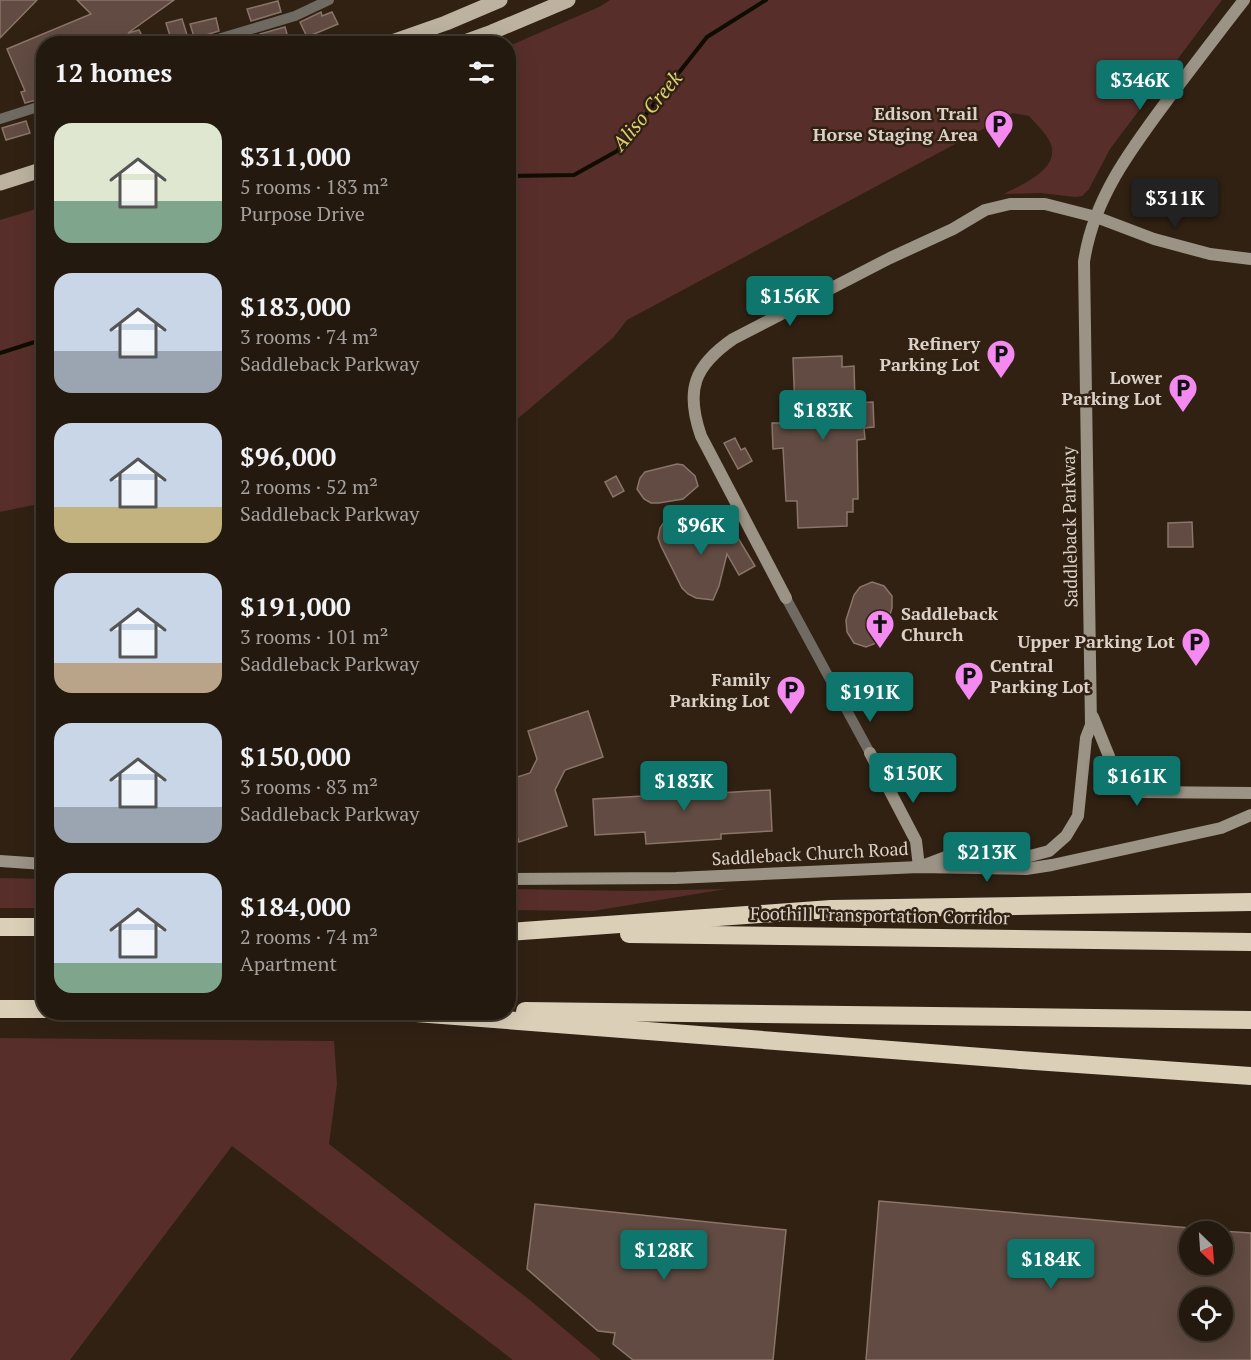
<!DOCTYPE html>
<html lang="en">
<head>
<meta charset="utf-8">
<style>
  body { margin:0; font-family:"PT Serif",serif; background:#30261c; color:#f1f3f6; height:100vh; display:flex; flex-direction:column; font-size:22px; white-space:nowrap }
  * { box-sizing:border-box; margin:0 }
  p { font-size:20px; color:#a3a09e }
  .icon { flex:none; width:33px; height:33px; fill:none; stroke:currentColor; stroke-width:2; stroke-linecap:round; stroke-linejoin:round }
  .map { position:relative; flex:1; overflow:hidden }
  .panel { position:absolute; left:36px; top:36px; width:480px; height:984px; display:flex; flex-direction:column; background:#24190e; border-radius:24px; box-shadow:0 6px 24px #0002,0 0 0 2px #41382e }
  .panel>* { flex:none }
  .needle { width:39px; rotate:155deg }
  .controls { position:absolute; left:1179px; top:1221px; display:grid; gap:12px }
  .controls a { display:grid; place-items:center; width:54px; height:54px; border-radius:50%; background:#24190e; box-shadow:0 6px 24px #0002,0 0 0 2px #41382e; font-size:30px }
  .price { position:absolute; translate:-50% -51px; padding:0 14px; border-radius:6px; background:#0f766e; color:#fff; font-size:20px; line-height:39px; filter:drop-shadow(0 2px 3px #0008) }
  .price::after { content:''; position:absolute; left:50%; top:36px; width:18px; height:14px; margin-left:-9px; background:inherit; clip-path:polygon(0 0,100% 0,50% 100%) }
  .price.selected { background:#222; color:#fff }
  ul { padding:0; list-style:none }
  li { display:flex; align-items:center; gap:18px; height:150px; padding:0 18px }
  li span { display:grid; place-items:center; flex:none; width:168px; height:120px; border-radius:18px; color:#555 }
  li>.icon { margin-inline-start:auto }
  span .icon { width:72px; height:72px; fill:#fffc; stroke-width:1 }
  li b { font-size:26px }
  h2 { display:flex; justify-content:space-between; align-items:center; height:72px; padding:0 18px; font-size:26px }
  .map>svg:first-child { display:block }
  .green { fill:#582e2a }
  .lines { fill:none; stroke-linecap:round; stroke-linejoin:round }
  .stream { stroke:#0f0c00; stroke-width:4 }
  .building { fill:#614b42; stroke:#8b7469; stroke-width:1.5; fill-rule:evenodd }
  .street { stroke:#706b62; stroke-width:10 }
  .secondary { stroke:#9b9385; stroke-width:12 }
  .primary { stroke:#bcb29f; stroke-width:15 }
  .highway { stroke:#dbcfb8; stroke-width:18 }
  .labels { text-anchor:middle; stroke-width:5; stroke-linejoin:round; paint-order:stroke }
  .poi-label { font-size:18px; font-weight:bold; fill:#dbd1c8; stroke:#302113; text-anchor:end }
  .street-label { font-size:18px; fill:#dbd1c8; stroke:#302113 }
  .water-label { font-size:20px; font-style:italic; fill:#dbd070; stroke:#302113 }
</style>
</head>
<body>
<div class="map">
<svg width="1251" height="1360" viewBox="0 0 1251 1360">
  <rect width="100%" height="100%" fill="#302113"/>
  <g class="green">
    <path d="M610 0H1222L1110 149 1089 189 1082 196 1075 197 1041 193 1004 194C1022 184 1062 169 1050 142 1046 133 1036 124 1029 116L1013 113 627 320 613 338 509 426V46L599 7Z"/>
    <path d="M43 207V503L0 512V220Z"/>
    <path d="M0 878 43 879V908H0Z"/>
    <path d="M509 889 634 891 726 889 593 911 509 910Z"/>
    <path d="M0 1038 334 1041 337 1084 329 1144 531 1301 601 1360H513L232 1146 70 1360H0Z"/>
  </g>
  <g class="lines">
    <g class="stream">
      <path d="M508 176 574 175 617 151 707 37 766 0"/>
      <path d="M0 353 44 339"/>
    </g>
  </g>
  <g class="building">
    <path d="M0 0H37L0 38Z"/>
    <path d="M77 0H174L128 33 139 30 146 44H44V98L25 103 21 92 25 91 7 49 91 14Z"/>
    <path d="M278 1 281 12 251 21 247 9Z"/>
    <path d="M321 12 322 16 332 12 338 24 307 37 300 22Z"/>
    <path d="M216 18 219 31 199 37 195 40 190 24Z"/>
    <path d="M182 19 187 35 171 39 166 23Z"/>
    <path d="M285 27 289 41 281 44H263L260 34Z"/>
    <path d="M26 121 30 133 6 140 2 128Z"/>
    <path d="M842 356V367L854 366 855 403 873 402 874 427 864 428 865 439 857 440 858 499H853V512H847V526L798 528 797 501H786L783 448 773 449 772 423H784L783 411H795L793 358Z"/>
    <path d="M735 438 741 450 745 448 752 461 738 469 724 443Z"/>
    <path d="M677 464 683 465 695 476 698 486 683 499 659 503H651L644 499 637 489 640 478 645 472Z"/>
    <path d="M616 476 624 491 613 497 605 482Z"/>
    <path d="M679 515 691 520 698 527 706 543 732 528 755 566 739 575 727 554 719 586 713 600 696 598 688 594 682 588 661 546 658 538 660 528 664 522Z"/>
    <path d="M1192 522 1193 547H1168V523Z"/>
    <path d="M872 582 884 586 892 596V608L884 634 879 642 866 647 854 643 847 632 846 620 854 595 860 587Z"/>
    <path d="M588 711 603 757 565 770 555 790 567 826 519 842 508 809V780L530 773 537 759 528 731Z"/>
    <path d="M687 773 698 777 699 787 718 785V793L770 790 772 831 721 834V839L646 844 645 832 595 835 593 799 643 796 642 790 662 789 661 779 674 774Z"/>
    <path d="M879 1201 1190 1228V1264H1222V1231L1251 1233V1360H866ZM1190 1298H1222V1330H1190Z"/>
    <path d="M535 1204 786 1230 773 1360H633L613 1344 615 1333 598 1331 527 1269Z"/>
  </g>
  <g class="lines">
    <g class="street">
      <path d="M201 44 295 16 329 0"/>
      <path d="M0 119 44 105"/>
      <path d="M786 598 870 753"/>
    </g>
    <g class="secondary">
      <path d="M786 598 701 436C685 390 694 366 733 339L890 258 953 229 985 210 1010 204H1045L1096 217 1154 239 1210 254 1251 259"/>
      <path d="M1093 717 1113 766 1127 786 1140 792 1251 793"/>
      <path d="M870 753 916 841 919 867"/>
      <path d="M0 861 44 864"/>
      <path d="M919 867 948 856H1030L1049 851 1066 836 1078 816 1086 738 1091 725 1084 262C1093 199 1131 149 1169 98 1194 65 1219 32 1244 0"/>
      <path d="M508 879 676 878 919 867 1026 869 1052 865 1221 828 1251 815"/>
    </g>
    <g class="primary">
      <path d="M386 44 446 23 500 0"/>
      <path d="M459 44 492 32 568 0"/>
      <path d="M0 183 44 169"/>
    </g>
    <g class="highway">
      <path d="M0 927H44"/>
      <path d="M508 932 831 909 1251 902"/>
      <path d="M629 934 1251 942"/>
      <path d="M0 1009H44"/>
      <path d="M525 1011 1251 1020"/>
      <path d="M403 1012 1020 1060 1251 1076"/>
    </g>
  </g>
  <defs>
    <g id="parking-pin" transform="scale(1.5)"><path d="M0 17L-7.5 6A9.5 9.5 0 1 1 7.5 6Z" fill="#f489f0" stroke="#302113"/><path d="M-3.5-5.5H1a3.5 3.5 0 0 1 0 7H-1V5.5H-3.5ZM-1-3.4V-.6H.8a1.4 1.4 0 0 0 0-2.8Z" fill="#111"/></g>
    <g id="church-pin" transform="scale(1.5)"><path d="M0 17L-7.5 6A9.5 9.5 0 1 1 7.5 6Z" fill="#f489f0" stroke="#302113"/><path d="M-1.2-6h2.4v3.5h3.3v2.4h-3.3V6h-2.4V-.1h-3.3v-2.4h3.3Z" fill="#111"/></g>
  </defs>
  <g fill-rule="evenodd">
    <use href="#parking-pin" x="999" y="124"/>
    <use href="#parking-pin" x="1001" y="354"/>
    <use href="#parking-pin" x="1183" y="388"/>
    <use href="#church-pin" x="880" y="624"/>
    <use href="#parking-pin" x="1196" y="642"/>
    <use href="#parking-pin" x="969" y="676"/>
    <use href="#parking-pin" x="791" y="690"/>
  </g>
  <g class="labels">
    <g class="poi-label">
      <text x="978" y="120">Edison Trail<tspan x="978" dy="21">Horse Staging Area</tspan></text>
      <text x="980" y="350">Refinery<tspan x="980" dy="21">Parking Lot</tspan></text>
      <text x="1162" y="384">Lower<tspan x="1162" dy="21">Parking Lot</tspan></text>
      <text x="901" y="620" text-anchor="start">Saddleback<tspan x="901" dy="21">Church</tspan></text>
      <text x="1175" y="648">Upper Parking Lot</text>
      <text x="990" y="672" text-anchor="start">Central<tspan x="990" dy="21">Parking Lot</tspan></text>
      <text x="770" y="686">Family<tspan x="770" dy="21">Parking Lot</tspan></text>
    </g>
    <g class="street-label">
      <text transform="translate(1070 527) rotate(-91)" y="6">Saddleback Parkway</text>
      <text transform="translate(810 854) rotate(-3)" y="6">Saddleback Church Road</text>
      <text transform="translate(880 916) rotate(1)" y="6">Foothill Transportation Corridor</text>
    </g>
    <g class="water-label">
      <text transform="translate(647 111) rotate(-50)" y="7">Aliso Creek</text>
    </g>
  </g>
</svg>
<div class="controls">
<a><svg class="needle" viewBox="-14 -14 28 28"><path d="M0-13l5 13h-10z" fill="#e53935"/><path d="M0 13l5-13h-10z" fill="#a3a09e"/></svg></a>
<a><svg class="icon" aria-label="locate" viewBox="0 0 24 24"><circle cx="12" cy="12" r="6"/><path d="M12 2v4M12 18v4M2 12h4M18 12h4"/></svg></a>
</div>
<b class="price" style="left:1140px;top:111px">$346K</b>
<b class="price selected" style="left:1175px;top:229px">$311K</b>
<b class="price" style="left:790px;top:327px">$156K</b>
<b class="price" style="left:823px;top:441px">$183K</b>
<b class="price" style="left:701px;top:556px">$96K</b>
<b class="price" style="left:870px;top:723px">$191K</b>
<b class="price" style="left:913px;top:804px">$150K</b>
<b class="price" style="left:1137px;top:807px">$161K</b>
<b class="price" style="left:684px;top:812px">$183K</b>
<b class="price" style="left:987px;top:883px">$213K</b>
<b class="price" style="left:664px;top:1281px">$128K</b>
<b class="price" style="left:1051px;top:1290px">$184K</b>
<section class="panel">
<h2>12 homes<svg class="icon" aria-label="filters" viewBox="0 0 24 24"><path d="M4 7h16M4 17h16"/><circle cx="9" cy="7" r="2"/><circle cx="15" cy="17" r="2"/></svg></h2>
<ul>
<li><span style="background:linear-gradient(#dfe7d0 65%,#7fa58c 0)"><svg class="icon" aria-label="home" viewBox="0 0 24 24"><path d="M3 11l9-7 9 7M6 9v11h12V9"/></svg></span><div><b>$311,000</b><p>5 rooms · 183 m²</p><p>Purpose Drive</p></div></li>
<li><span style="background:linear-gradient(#c9d6e8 65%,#9aa5b1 0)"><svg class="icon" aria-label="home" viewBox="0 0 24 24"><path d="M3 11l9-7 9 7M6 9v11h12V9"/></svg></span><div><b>$183,000</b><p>3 rooms · 74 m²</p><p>Saddleback Parkway</p></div></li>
<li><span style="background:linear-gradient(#c9d6e8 70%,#c2b280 0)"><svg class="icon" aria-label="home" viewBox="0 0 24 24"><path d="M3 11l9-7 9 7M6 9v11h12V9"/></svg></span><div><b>$96,000</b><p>2 rooms · 52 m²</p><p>Saddleback Parkway</p></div></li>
<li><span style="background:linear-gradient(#c9d6e8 75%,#b9a48a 0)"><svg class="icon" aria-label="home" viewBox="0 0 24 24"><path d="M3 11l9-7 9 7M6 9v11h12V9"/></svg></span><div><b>$191,000</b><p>3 rooms · 101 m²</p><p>Saddleback Parkway</p></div></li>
<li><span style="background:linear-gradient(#c9d6e8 70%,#9aa5b1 0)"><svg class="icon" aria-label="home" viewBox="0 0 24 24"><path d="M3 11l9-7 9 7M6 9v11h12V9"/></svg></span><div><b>$150,000</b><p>3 rooms · 83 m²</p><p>Saddleback Parkway</p></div></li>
<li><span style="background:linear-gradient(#c9d6e8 75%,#7fa58c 0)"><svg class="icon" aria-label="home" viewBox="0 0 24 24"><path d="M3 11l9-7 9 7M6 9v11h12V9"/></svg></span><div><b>$184,000</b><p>2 rooms · 74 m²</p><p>Apartment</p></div></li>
</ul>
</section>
</div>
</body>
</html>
